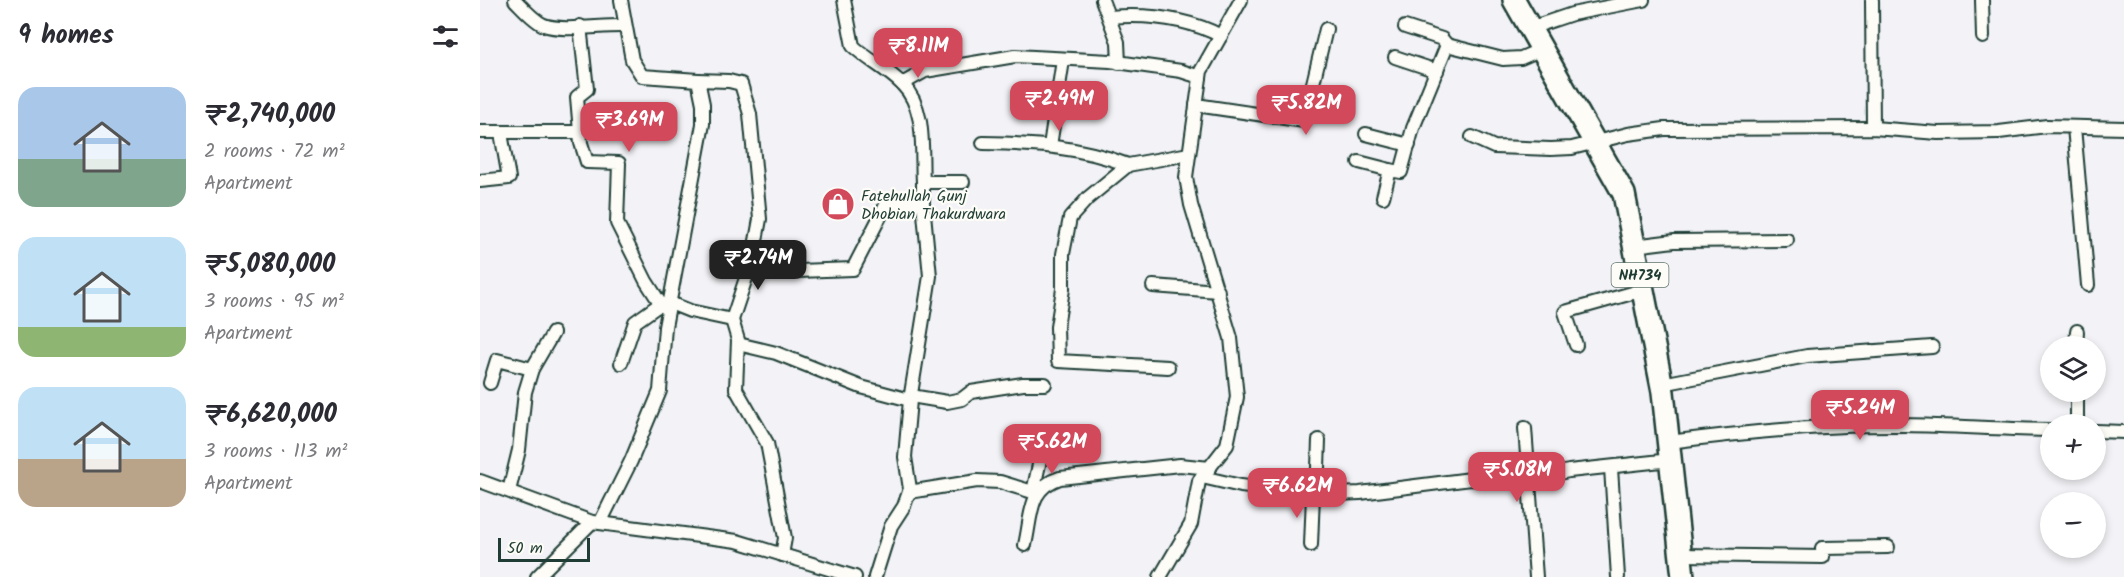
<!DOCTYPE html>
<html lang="en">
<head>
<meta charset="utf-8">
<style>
  body { margin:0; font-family:Kalam,sans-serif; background:#f2f2f3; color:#2b2b33; height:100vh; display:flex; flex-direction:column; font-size:22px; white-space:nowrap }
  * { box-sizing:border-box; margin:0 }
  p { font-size:20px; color:#7c7c81 }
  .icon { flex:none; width:33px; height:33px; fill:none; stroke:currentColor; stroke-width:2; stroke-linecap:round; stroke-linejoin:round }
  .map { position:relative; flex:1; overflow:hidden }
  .drawer { display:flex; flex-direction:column; background:#fff; width:480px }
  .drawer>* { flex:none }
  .controls { position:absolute; left:1560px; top:336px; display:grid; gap:12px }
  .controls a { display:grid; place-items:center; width:66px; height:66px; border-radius:50%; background:#fff; box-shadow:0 3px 9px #0003; font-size:30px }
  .scale { position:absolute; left:18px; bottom:15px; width:92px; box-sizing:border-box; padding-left:6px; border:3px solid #1f3d34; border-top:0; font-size:16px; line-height:21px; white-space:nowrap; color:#1f3d34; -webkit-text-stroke:4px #fdfcf7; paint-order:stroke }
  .price { position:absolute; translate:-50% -51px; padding:0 14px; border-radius:12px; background:#d1495b; color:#fff; font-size:20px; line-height:39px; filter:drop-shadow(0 2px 3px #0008) }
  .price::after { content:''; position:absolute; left:50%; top:36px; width:18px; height:14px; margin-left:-9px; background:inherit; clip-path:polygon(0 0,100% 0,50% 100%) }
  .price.current { background:#222; color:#fff }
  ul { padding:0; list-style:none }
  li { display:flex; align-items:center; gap:18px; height:150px; padding:0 18px }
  li span { display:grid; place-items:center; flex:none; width:168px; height:120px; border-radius:18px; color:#555 }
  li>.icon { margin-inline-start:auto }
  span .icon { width:72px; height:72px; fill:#fffc; stroke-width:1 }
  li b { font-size:26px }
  h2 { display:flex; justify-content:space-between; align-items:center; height:72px; padding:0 18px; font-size:26px }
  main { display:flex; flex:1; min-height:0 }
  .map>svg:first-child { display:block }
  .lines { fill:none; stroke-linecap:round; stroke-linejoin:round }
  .minor-casing { stroke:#1f3d34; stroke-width:16 }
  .trunk-casing { stroke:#1f3d34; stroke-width:26 }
  .minor { stroke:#fdfcf7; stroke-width:12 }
  .trunk { stroke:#fdfcf7; stroke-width:21 }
  .labels { text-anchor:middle; stroke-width:4.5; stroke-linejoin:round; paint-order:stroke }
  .shield { fill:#fdfcf7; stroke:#62766e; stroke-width:1.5 }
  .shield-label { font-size:15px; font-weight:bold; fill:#1f3d34 }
  .poi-label { font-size:16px; fill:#1f3d34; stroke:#fdfcf7; text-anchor:start }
</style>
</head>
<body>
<main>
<section class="drawer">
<h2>9 homes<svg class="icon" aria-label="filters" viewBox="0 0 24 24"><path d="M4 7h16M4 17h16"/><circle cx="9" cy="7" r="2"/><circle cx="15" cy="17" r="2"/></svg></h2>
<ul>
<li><span style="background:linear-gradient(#a9c7e8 60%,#7fa58c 0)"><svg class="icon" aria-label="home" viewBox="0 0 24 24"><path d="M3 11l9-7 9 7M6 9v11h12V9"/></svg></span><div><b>₹2,740,000</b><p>2 rooms · 72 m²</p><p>Apartment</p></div></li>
<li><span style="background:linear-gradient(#bfe0f5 75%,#8fb573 0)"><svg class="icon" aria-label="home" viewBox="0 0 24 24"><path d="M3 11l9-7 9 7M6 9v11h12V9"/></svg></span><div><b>₹5,080,000</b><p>3 rooms · 95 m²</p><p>Apartment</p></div></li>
<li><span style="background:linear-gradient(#bfe0f5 60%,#b9a48a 0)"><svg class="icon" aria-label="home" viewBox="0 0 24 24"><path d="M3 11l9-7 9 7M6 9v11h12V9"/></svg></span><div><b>₹6,620,000</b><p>3 rooms · 113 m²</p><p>Apartment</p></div></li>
</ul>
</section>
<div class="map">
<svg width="1644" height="577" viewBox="0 0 1644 577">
  <rect width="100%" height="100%" fill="#f3f3f7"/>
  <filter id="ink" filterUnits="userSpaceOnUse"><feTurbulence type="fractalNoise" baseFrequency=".0167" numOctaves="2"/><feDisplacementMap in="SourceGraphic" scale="12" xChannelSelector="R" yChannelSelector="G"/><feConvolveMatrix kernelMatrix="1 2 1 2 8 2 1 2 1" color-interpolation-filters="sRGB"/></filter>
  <g filter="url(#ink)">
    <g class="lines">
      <g class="minor-casing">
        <g id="minor">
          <path d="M35 0C43 8 54 21 64 25 82 32 122 25 145 26"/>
          <path d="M364 0 373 46C388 60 407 69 422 84 447 109 441 149 443 182"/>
          <path d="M622 0 638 42 639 63"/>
          <path d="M1392 0 1393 128"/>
          <path d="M1502 0 1503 37"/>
          <path d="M629 17C667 14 706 18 741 36"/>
          <path d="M100 26 107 89 97 97 101 143 107 162 139 163 137 223 166 281 182 306"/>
          <path d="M925 27 962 39 967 45"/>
          <path d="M1050 28 1092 14 1163 0"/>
          <path d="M915 57 957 71"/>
          <path d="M218 80 249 81 261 84 270 114 280 219 273 257 252 320 258 340 256 389 287 443 305 538 302 555"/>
          <path d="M422 84 445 71 535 56 630 61 701 71 720 77"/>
          <path d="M716 105 824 121 846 29"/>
          <path d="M1594 127 1608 285"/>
          <path d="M0 132H100"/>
          <path d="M886 134 929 145"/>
          <path d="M992 137 1014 147 1071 149 1092 148 1148 134 1184 129 1393 128 1458 133 1519 132 1567 126 1644 128"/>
          <path d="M503 143C554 144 599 146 648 165"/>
          <path d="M570 146 583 60"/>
          <path d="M879 162 910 170"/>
          <path d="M0 181 29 178 21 133"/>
          <path d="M903 197 910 170 921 172 933 128 967 45 1023 59 1041 58 1062 49"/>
          <path d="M1154 246 1194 241 1307 240"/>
          <path d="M270 265 318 271 373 269 406 205 443 203V182H483"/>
          <path d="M673 286 738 291"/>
          <path d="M258 344 296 353 381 387 430 400 425 457 430 489 424 506 411 526 395 577"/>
          <path d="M1096 345 1085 312 1163 290"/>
          <path d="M1596 346 1597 331"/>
          <path d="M141 363 155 322 176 307 190 303 210 311 252 320"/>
          <path d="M688 367 578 361 577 327 583 289V254L590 218 608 198 648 165 709 154"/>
          <path d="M10 383 17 360 52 369"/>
          <path d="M1182 384 1327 356 1452 347"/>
          <path d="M431 396 467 402 482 399 491 392 543 384H565"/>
          <path d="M430 400 450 276 443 203"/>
          <path d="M1597 424V392"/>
          <path d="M1045 428 1056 577"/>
          <path d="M1616 431 1644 432"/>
          <path d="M1189 442C1267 432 1346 424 1425 425 1473 426 1522 429 1570 430"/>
          <path d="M1131 468 1138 577"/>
          <path d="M722 477 761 486 833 495 880 493 991 479 1042 480 1089 471 1191 460"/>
          <path d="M0 481 112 522 257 541 375 577"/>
          <path d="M29 491 39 450 45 392 52 369 73 333"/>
          <path d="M429 492 497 481 520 482 556 493"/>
          <path d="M553 492 560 460 568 450"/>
          <path d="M837 495 839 440"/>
          <path d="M120 523 151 461 180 391 185 327 223 124V104L218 80 162 76 152 60 141 0"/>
          <path d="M545 545C552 515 548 488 580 478L700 465 730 468"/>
          <path d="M831 545 833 495"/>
          <path d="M1201 555 1343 557 1342 548 1408 547"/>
          <path d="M57 577 112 522"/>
          <path d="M680 577 711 524 719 481 747 445 757 397 751 338 711 205 706 177 721 71 761 0"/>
        </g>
      </g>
      <g class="trunk-casing">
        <path id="trunk" d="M1034 0 1144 194 1183 392 1203 577"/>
      </g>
      <use href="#minor" class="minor"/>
      <use href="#trunk" class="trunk"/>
    </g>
  </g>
  <defs>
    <g id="shop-disc" transform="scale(1.725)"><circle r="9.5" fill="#d1495b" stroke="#fdfcf7"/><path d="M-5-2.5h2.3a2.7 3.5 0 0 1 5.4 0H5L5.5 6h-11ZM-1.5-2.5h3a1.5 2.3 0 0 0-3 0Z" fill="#fff"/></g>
  </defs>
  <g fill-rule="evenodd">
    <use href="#shop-disc" x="358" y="204"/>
  </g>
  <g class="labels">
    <rect class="shield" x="1131.5" y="263" width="57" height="24" rx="4.5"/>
    <g class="shield-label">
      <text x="1160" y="280">NH734</text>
    </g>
    <g class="poi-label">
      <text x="381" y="201">Fatehullah Gunj<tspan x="381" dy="18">Dhobian Thakurdwara</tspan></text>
    </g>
  </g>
</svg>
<div class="controls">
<a><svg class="icon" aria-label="layers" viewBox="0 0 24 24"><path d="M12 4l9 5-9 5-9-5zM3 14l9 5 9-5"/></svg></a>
<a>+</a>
<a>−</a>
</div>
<div class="scale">50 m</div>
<b class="price" style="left:438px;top:79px">₹8.11M</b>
<b class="price" style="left:579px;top:132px">₹2.49M</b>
<b class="price" style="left:826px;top:136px">₹5.82M</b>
<b class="price" style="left:149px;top:153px">₹3.69M</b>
<b class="price current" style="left:278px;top:291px">₹2.74M</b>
<b class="price" style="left:1380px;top:441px">₹5.24M</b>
<b class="price" style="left:572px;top:475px">₹5.62M</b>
<b class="price" style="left:1037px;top:503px">₹5.08M</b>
<b class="price" style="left:817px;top:519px">₹6.62M</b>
</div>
</main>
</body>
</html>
